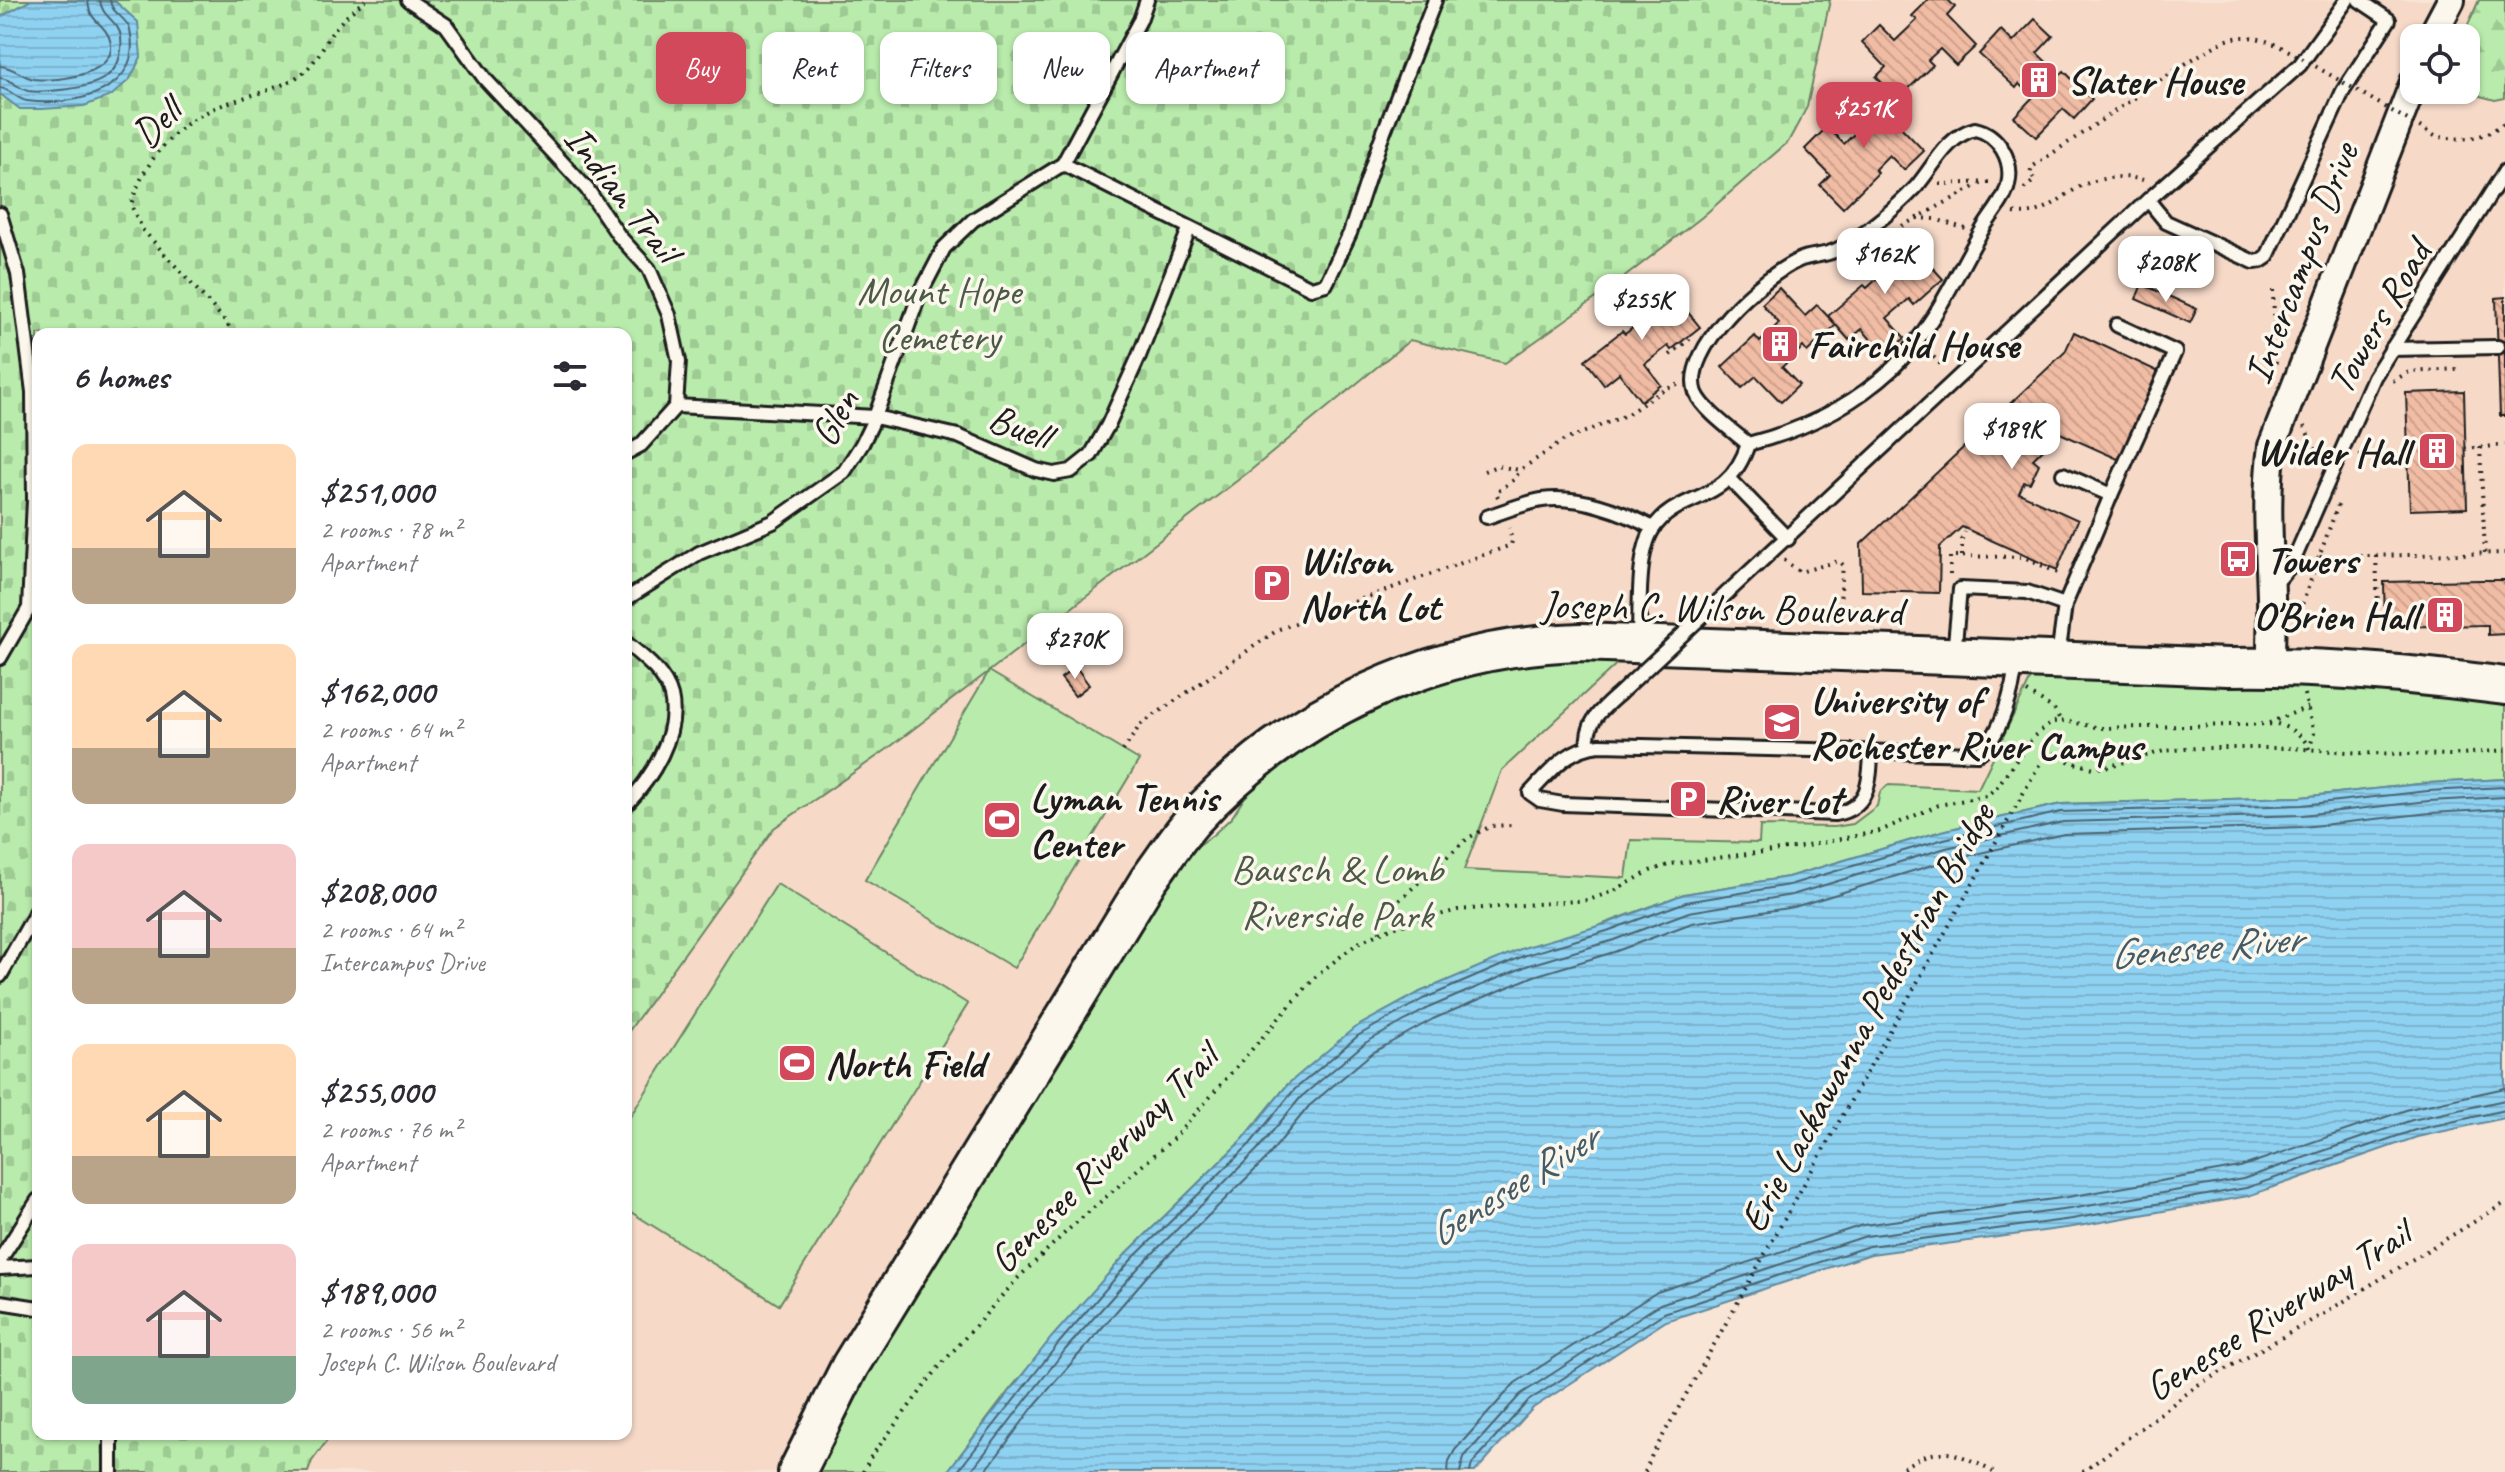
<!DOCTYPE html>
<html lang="en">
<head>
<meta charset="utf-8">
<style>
  body { margin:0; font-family:Caveat,sans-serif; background:#f7f7f7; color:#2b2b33; height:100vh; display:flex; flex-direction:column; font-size:30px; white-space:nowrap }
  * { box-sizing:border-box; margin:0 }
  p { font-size:26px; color:#7c7c81 }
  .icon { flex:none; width:44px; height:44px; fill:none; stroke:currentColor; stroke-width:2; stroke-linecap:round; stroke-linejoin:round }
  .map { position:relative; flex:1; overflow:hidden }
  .panel { position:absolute; left:32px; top:328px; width:600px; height:1112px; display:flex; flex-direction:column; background:#fff; border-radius:16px; box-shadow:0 2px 6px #0004 }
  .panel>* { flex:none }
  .guide { position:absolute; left:656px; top:32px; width:760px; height:72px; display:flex; gap:16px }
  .controls { position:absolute; left:2400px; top:24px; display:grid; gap:16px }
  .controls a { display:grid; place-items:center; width:80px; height:80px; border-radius:16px; background:#fff; box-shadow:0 2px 6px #0004; font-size:40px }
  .price { position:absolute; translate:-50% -68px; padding:0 18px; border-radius:16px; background:#fff; color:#222; font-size:26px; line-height:52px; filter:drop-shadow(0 2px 4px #0008) }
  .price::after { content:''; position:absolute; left:50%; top:48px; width:24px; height:18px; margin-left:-12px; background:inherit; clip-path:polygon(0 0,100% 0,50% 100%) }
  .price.selected { background:#d1495b; color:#fff }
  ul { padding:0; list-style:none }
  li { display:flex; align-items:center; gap:24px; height:200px; padding:0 40px }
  li span { display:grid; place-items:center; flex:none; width:224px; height:160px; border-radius:16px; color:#555 }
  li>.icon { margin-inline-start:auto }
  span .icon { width:96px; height:96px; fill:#fffc; stroke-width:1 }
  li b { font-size:34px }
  h2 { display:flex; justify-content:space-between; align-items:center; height:96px; padding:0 40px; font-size:34px }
  .pill { padding:0 28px; border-radius:16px; background:#fff; box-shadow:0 2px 6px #0004; font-size:28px; line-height:72px }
  .pill.selected { background:#d1495b; color:#fff }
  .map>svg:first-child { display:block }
  .built { fill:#f6d9c7; fill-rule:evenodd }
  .forest { fill:url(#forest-firs); stroke:#6a8464; stroke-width:2 }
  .cemetery { fill:url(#cemetery-stones); stroke:#6a8464; stroke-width:2 }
  .green { fill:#b9ecac; stroke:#6a8464; stroke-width:2 }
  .water { fill:url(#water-rules); stroke:#61899c; stroke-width:2 }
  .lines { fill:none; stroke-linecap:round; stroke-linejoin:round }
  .shore { stroke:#4a6471; stroke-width:2 }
  .building { fill:url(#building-back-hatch); stroke:#1c1c1c; stroke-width:2 }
  .lane-casing { stroke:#1c1c1c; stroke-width:18 }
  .street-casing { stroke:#1c1c1c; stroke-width:32 }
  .secondary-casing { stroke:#1c1c1c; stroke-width:42 }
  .path { stroke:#1c1c1c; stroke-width:4; stroke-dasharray:2 6; stroke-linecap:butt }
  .lane { stroke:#fbf7ec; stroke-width:12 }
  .street { stroke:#fbf7ec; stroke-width:26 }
  .secondary { stroke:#fbf7ec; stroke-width:36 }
  .lane-bridge-casing { stroke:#1c1c1c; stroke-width:18; stroke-linecap:butt }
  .path-bridge { stroke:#1c1c1c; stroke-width:4; stroke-dasharray:2 6; stroke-linecap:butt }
  .lane-bridge { stroke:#fbf7ec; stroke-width:12 }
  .labels { text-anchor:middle; stroke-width:7; stroke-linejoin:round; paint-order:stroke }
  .poi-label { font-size:40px; font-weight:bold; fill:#1c1c1c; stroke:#fbf7ec; text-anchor:start }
  .street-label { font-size:40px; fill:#1c1c1c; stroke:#fbf7ec }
  .park-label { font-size:40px; fill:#4b5a47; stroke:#fbf7ec }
  .water-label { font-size:42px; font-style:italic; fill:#445b67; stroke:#fbf7ec }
</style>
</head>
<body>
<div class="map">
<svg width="2505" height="1472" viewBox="0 0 2505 1472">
  <defs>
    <pattern id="forest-firs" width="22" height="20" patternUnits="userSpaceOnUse" patternTransform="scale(2)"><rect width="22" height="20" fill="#b9ecac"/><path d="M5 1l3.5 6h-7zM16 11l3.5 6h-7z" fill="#9eca93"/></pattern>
    <pattern id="cemetery-stones" width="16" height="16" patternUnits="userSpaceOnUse" patternTransform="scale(2)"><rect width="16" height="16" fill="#b9ecac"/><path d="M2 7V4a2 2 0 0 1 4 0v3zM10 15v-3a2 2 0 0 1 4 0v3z" fill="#9eca93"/></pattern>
    <pattern id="water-rules" width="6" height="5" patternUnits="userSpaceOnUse" patternTransform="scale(2)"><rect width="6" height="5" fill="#8fd1f1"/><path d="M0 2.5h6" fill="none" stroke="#7bb3ce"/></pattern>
    <pattern id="building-back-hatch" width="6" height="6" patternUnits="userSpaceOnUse" patternTransform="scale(2)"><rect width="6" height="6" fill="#f1bca4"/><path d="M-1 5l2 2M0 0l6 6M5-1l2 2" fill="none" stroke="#cea18d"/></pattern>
  </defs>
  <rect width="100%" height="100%" fill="#f8e5d6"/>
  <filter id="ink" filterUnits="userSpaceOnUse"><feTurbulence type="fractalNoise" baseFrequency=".0125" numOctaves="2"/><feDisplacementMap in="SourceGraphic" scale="16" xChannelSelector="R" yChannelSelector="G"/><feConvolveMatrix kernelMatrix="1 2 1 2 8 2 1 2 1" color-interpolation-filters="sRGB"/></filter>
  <g filter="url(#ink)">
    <path class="built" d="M1830 0H2505V670L1978 789 1888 785 1880 792 1877 806 1853 824 1834 827 1760 826 1759 843 1632 840 1626 878 1463 870 1502 770 1623 658 1259 740 781 1472H308L312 1461 331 1434H626V1031L774 828 886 750 1022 646 1251 470 1411 340 1505 363 1613 286 1702 217 1807 107ZM2414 38H2466V90H2414Z"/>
    <path class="forest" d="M2479 0H2505V98L2495 100 2458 90H2466V38H2462Z"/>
    <path class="cemetery" d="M0 0H1830L1807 107 1788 142 1702 217 1613 286 1505 363 1410 340 1251 470 1022 646 886 750 774 828 626 1035V334H38V1434H332L312 1461 308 1472H0Z"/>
    <g class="green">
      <path d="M1623 658 1502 770 1464 870 1626 878 1631 840 1759 843 1760 826 1834 827 1853 824 1877 806 1880 792 1888 785 1978 789 2033 674 2278 680 2505 697V779L2428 783 2301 797 2061 804 1942 831 1788 877 1684 894 1420 992 1288 1084 1244 1138 1126 1254 1011 1388 947 1472H812L833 1427 1179 860 1214 834 1232 817 1257 778 1295 749 1390 697 1497 665Z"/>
      <path d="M989 671 1139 760 1014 968 865 880Z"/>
      <path d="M777 884 968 1004 779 1305 626 1209V1123Z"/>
    </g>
    <g class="water">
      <path d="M31 0 116 2 138 22 141 57 130 79 111 96 84 106 42 109H20L0 94V17Z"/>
      <path d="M2505 779V1118L2417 1137 2248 1196 2073 1227 1871 1254 1666 1321 1533 1408 1475 1472H947L1051 1338 1126 1254 1244 1138 1288 1084 1354 1028 1420 992 1523 948 1605 924 1684 894 1788 877 1942 831 2061 804 2301 797 2428 783Z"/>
    </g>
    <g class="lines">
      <g class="shore">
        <path d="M0 66C14 67 22 77 34 79 57 82 124 74 109 37 102 21 89 22 88 0"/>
        <path d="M0 78C12 79 17 88 28 91 38 93 50 91 60 90 94 87 125 78 121 37 119 21 101 17 100 0"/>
        <path d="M0 88C11 89 17 100 27 101 75 107 144 91 130 30 127 17 111 14 110 0"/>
        <path d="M957 1472 1058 1344 1132 1259 1250 1144 1294 1090 1359 1035 1423 999 1526 955 1607 931 1686 902 1789 885 1944 839 2061 812 2302 805 2428 791 2505 787"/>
        <path d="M970 1472 1065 1350 1140 1266 1257 1150 1301 1097 1365 1043 1428 1008 1529 965 1611 941 1689 912 1792 895 1946 848 2063 822 2302 815 2429 801 2505 797"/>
        <path d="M985 1472 1034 1406 1148 1275 1265 1160 1309 1106 1372 1053 1433 1019 1534 976 1614 952 1692 923 1794 907 1949 860 2064 834 2303 827 2430 813 2505 809"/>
        <path d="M1448 1472 1449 1461 1455 1450 1515 1383 1657 1292 1863 1225 2068 1197 2240 1167 2409 1109 2505 1088"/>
        <path d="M1460 1472 1464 1457 1521 1394 1660 1304 1866 1236 2070 1209 2243 1179 2412 1120 2505 1100"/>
        <path d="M1470 1472 1472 1464 1528 1401 1664 1313 1869 1246 2072 1219 2246 1188 2415 1130 2505 1110"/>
      </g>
    </g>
    <g class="building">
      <path d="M1928 0H1948L1955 7 1947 16 1976 46 1956 65 1940 49 1928 60 1933 65 1898 99 1876 77 1886 67 1862 42 1879 25 1895 41 1917 20 1912 16Z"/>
      <path d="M2035 19 2053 36 2037 53 2060 75 2064 71 2092 99 2074 119 2063 109 2036 137 2014 117 2033 97 2019 84 2016 88 1979 54 2001 30 2013 42Z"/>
      <path d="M1889 91 1909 111 1897 123 1924 151 1904 170 1889 155 1875 169 1878 173 1843 208 1820 185 1830 175 1805 149 1827 127 1844 144 1860 128 1855 124Z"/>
      <path d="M1887 236 1912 265 1922 256 1943 279 1914 305 1909 299 1887 318 1905 338 1885 356 1862 329 1849 340 1828 316 1864 285 1867 288 1879 277 1863 258Z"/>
      <path d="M1648 283 1672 313 1682 305 1700 327 1671 350 1668 346 1645 364 1661 385 1641 401 1619 373 1604 385 1585 360 1622 331 1625 334 1640 322 1625 302Z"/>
      <path d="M2142 284 2197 309 2190 323 2136 299Z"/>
      <path d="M1779 288 1805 316 1817 305 1836 325 1807 352 1803 347 1782 367 1799 385 1781 402 1756 376 1742 388 1722 367 1755 336 1760 342 1779 323 1762 304Z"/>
      <path d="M2505 297V416H2500L2496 298Z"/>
      <path d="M2074 332 2159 372 2120 460 2060 433 2033 459 2039 464 2030 483 2024 482 2019 493 2078 520 2057 570 1962 527 1940 547 1939 593 1862 591 1861 544 2065 352Z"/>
      <path d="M2464 391 2467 508 2410 510 2406 393Z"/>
      <path d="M2481 580H2505V634L2488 635V625L2385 627 2384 582Z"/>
      <path d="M1076 667 1089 685 1075 696 1061 678Z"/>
    </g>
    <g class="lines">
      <g class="lane-casing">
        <g id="lane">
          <path d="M408 0 446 25 485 79 587 189 619 236 649 269 669 315 679 361 676 406 641 445 626 453"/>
          <path d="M1975 129C1998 134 2014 160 2008 185 2005 201 1989 217 1981 232 1953 280 1933 329 1892 369 1852 406 1801 431 1748 444 1734 432 1703 410 1696 393 1680 350 1764 275 1799 260 1810 255 1823 256 1834 251 1849 245 1862 234 1875 224 1889 213 1904 200 1916 187 1934 166 1947 136 1975 129Z"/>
          <path d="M1063 164 1140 20 1147 0"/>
          <path d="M2148 200 2166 222 2254 262 2261 261 2267 257 2343 91 2389 20 2359 0"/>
          <path d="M0 214 18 274 33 392 34 500 29 608 0 658"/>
          <path d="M2391 349 2498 347"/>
          <path d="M676 406 875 417 958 436 1036 470 1054 474 1071 471 1091 455 1108 425 1139 356 1189 229"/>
          <path d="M2063 474 2111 495"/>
          <path d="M1730 479 1788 539"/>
          <path d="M1487 517C1505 511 1524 503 1542 500 1578 495 1622 511 1653 528"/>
          <path d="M2271 579 2280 578 2292 564 2374 377 2505 171"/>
          <path d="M1727 593 2148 200 2300 65 2347 0"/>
          <path d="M626 599 699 553 773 522 844 472 862 444 875 417 919 296 944 248 973 220 1063 164 1311 288 1326 284 1350 233 1380 142 1435 0"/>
          <path d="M1639 640C1640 611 1637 553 1653 529 1678 490 1728 507 1748 444"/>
          <path d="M626 643C643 657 665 673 671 696 680 734 651 779 626 805"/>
          <path d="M1954 654 1960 589 2027 592 2065 605"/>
          <path d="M2058 657 2065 605 2111 495 2175 352 2117 325"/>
          <path d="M1588 747C1585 722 1602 709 1619 694"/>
          <path d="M1871 753C1870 781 1869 808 1835 814L1563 804 1540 800 1530 793C1551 771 1567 748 1600 745L1978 754C2001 737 2014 689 2016 661"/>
          <path d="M0 976 38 909"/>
          <path d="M0 1260 38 1200"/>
          <path d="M0 1268 38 1266"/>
          <path d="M0 1302 38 1308"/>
          <path d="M111 1472V1434"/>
        </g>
      </g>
      <g class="street-casing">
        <g id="street">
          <path d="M2431 38 2451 0"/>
          <path d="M2270 666C2276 592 2262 519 2272 446L2414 82"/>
        </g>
      </g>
      <g class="secondary-casing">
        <path id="secondary" d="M797 1472 850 1366 1149 879C1164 859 1177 838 1193 820 1293 711 1433 646 1581 642L2228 667C2321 665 2413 674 2505 686"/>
      </g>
      <g class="path">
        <path d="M1939 184 1994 182"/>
        <path d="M2024 189 2035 180 2030 174 2032 167 2185 64"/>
        <path d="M2014 213C2041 218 2058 199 2079 187 2096 178 2124 174 2143 180"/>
        <path d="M1917 218 1935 219 1966 229"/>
        <path d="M1902 226 1984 182"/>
        <path d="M2273 290 2276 368"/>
        <path d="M232 334 227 323 143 230 131 205C145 157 180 119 228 103 250 95 276 90 297 77 318 64 323 42 338 25 346 16 356 8 365 0"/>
        <path d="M1928 351 1944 368"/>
        <path d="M1670 355 1690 339"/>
        <path d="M2393 381 2409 372 2457 369"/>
        <path d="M2304 426 2315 449"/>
        <path d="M2480 447 2485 553"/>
        <path d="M2465 449 2505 445"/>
        <path d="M2359 455 2408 454"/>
        <path d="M1484 471 1497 466 1520 470 1563 441 1626 415 1665 389 1680 384"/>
        <path d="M1498 497 1496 493 1515 479 1520 470"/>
        <path d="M2338 505 2319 557 2505 553"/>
        <path d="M1962 556V539L1965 532"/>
        <path d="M2376 556 2378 605H2384"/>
        <path d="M1784 560 1800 572 1839 561 1843 565 1838 626"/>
        <path d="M1950 575V556L2024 557 2062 575"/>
        <path d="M2297 619 2319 557"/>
        <path d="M2027 692 2054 709 2061 721"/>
        <path d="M2304 694 2314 733 2310 747"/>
        <path d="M2269 723 2308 707"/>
        <path d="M2047 749 2070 762 2094 768 2106 767 2164 751 2196 748H2290L2362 753 2451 755 2505 750"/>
        <path d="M1123 751 1140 725 1279 629 1511 545 1512 541 1509 528"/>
        <path d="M1380 932 1379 923 1385 913 1468 838 1491 826 1512 825"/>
        <path d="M863 1472 870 1458 939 1367 1017 1279 1069 1229 1174 1138 1318 974 1358 943 1391 928 1458 910 1589 900 1616 890 1650 871 1671 864 1802 847 1880 831 1939 805 1986 796 1996 788 2034 736 2053 722 2067 721 2100 728 2277 724C2290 728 2304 735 2309 749"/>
        <path d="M1645 1472 1651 1457 2057 733"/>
        <path d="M1896 1472C1937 1445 1951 1448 1993 1472"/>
        <path d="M2083 1472 2198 1385 2323 1314 2505 1203"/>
      </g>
      <use href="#lane" class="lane"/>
      <use href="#street" class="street"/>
      <use href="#secondary" class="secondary"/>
      <g class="lane-bridge-casing">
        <path id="lane-bridge" d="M1619 694 1727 593"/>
      </g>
      <path class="path-bridge" d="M2185 64C2230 36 2241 26 2291 52L2435 136C2461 141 2484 140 2505 122"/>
      <use href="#lane-bridge" class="lane-bridge"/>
    </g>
  </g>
  <defs>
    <g id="building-square" transform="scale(2)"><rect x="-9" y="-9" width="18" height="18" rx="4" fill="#d1495b" stroke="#fbf7ec"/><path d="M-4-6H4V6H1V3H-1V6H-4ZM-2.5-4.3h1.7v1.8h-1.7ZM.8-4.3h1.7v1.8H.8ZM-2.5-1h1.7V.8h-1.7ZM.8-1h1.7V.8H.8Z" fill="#fff"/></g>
    <g id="bus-square" transform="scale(2)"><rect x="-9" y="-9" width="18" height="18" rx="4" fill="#d1495b" stroke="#fbf7ec"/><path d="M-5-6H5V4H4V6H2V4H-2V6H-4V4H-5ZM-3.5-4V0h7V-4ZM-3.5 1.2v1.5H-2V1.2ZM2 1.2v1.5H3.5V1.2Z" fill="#fff"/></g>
    <g id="parking-square" transform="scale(2)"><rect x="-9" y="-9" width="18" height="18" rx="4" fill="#d1495b" stroke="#fbf7ec"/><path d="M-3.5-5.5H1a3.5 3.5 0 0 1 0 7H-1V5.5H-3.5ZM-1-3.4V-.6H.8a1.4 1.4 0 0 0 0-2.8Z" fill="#fff"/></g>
    <g id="university-square" transform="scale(2)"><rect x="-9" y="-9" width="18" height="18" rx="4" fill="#d1495b" stroke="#fbf7ec"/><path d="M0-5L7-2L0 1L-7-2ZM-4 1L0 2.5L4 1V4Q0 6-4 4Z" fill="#fff"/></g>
    <g id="stadium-square" transform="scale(2)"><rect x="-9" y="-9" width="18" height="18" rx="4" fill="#d1495b" stroke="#fbf7ec"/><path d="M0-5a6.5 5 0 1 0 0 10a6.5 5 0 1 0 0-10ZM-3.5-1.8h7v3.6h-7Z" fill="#fff"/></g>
  </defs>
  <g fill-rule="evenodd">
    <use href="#building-square" x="2039" y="80"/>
    <use href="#building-square" x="1780" y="344"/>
    <use href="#building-square" x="2437" y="451"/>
    <use href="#bus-square" x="2238" y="559"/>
    <use href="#parking-square" x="1272" y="583"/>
    <use href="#building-square" x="2445" y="615"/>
    <use href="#university-square" x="1782" y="722"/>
    <use href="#parking-square" x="1688" y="799"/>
    <use href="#stadium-square" x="1002" y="820"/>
    <use href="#stadium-square" x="797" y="1063"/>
  </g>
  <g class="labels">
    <g class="poi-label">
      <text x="2067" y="94">Slater House</text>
      <text x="1808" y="358">Fairchild House</text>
      <text x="2409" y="465" text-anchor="end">Wilder Hall</text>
      <text x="2266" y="573">Towers</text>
      <text x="1300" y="574">Wilson<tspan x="1300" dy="46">North Lot</tspan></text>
      <text x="2417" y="629" text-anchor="end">O'Brien Hall</text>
      <text x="1810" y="713">University of<tspan x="1810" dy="46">Rochester River Campus</tspan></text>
      <text x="1030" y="811">Lyman Tennis<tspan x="1030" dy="46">Center</tspan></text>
      <text x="1716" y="813">River Lot</text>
      <text x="825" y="1077">North Field</text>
    </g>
    <g class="street-label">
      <text transform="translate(156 122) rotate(-44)" y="14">Dell</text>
      <text transform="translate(623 193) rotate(52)" y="14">Indian Trail</text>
      <text transform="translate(2300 263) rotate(-69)" y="14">Intercampus Drive</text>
      <text transform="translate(2378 317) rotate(-60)" y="14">Towers Road</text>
      <text transform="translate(834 417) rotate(-62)" y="14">Glen</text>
      <text transform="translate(1020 426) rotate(21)" y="14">Buell</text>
      <text transform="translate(1722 607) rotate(1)" y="14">Joseph C. Wilson Boulevard</text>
      <text transform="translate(1866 1017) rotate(-61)" y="14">Erie Lackawanna Pedestrian Bridge</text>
      <text transform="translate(1103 1158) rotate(-45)" y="14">Genesee Riverway Trail</text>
      <text transform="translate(2277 1310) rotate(-32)" y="14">Genesee Riverway Trail</text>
    </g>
    <g class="park-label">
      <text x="939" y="304">Mount Hope<tspan x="939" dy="46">Cemetery</tspan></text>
      <text x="1337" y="882">Bausch &amp; Lomb<tspan x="1337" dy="46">Riverside Park</tspan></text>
    </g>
    <g class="water-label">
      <text transform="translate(2205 945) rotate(-5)" y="15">Genesee River</text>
      <text transform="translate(1512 1184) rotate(-32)" y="15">Genesee River</text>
    </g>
  </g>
</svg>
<div class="controls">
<a><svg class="icon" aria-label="locate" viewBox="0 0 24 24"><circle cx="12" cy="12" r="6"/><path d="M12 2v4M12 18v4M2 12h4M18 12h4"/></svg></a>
</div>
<b class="price selected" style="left:1864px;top:150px">$251K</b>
<b class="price" style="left:1885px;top:296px">$162K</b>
<b class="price" style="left:2166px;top:304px">$208K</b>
<b class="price" style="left:1642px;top:342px">$255K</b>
<b class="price" style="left:2012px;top:471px">$189K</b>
<b class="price" style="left:1075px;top:681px">$270K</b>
<div class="guide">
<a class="pill selected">Buy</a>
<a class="pill">Rent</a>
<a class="pill">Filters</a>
<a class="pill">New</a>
<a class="pill">Apartment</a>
</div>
<section class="panel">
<h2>6 homes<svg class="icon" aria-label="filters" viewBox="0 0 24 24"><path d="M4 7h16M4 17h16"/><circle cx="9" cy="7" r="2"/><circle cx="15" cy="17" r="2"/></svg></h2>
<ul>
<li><span style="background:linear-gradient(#ffd9b3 65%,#b9a48a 0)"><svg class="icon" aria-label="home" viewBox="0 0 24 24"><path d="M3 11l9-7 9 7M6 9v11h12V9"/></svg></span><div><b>$251,000</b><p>2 rooms · 78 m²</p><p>Apartment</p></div></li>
<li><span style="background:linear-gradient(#ffd9b3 65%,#b9a48a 0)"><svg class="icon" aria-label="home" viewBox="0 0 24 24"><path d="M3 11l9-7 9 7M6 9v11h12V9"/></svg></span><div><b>$162,000</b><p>2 rooms · 64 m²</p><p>Apartment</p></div></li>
<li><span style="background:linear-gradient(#f6c9c9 65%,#b9a48a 0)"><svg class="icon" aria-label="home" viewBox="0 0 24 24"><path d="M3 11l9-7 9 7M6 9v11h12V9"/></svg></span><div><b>$208,000</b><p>2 rooms · 64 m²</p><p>Intercampus Drive</p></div></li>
<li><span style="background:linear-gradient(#ffd9b3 70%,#b9a48a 0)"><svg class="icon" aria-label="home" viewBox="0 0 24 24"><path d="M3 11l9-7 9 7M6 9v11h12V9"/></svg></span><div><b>$255,000</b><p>2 rooms · 76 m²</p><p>Apartment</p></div></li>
<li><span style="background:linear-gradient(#f6c9c9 70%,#7fa58c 0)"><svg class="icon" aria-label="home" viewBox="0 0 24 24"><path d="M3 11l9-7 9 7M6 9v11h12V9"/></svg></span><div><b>$189,000</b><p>2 rooms · 56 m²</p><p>Joseph C. Wilson Boulevard</p></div></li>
</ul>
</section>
</div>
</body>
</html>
